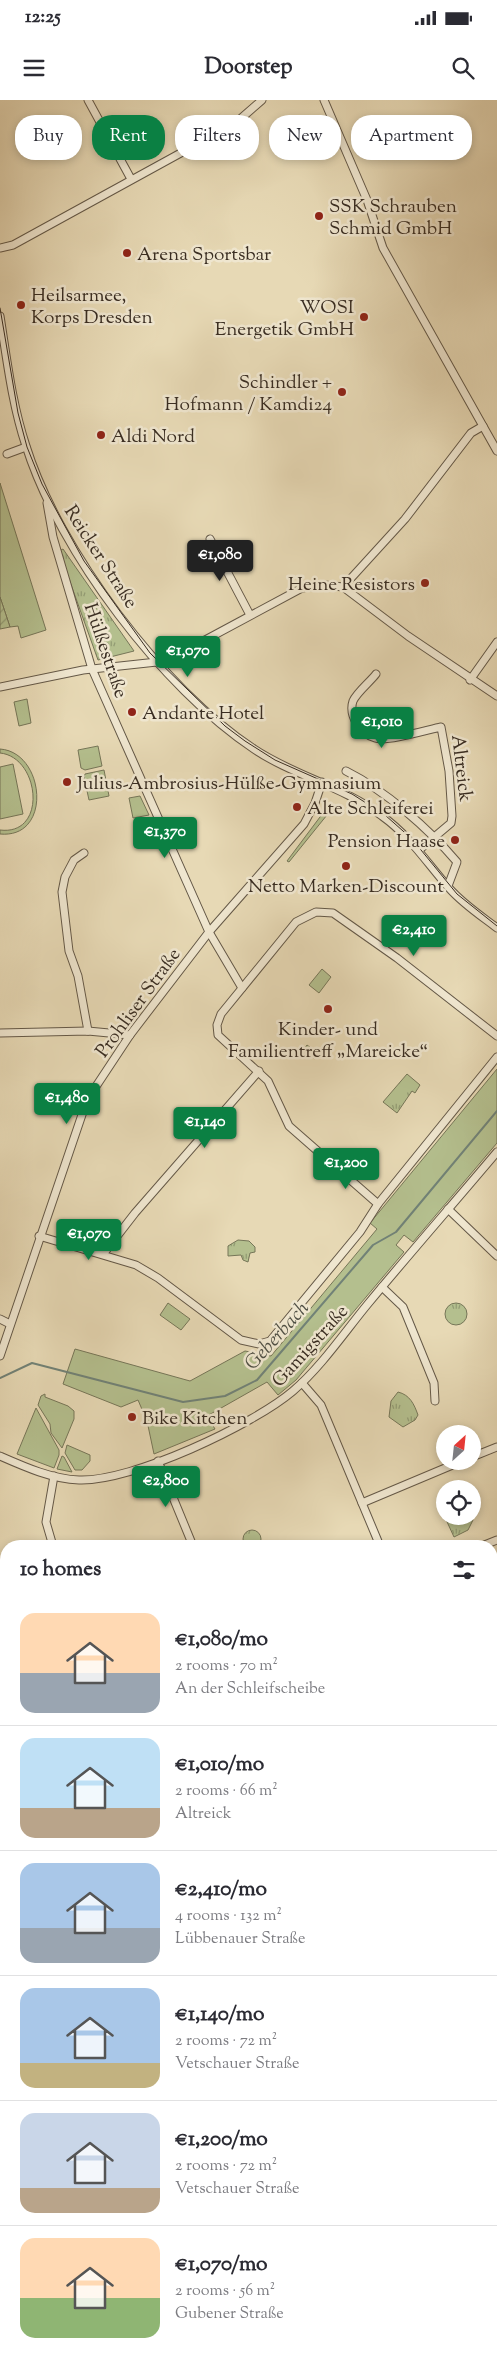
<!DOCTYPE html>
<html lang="en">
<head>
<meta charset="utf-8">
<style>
  body { margin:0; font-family:"Sorts Mill Goudy",serif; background:#f7f7f7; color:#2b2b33; height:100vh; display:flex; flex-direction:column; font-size:19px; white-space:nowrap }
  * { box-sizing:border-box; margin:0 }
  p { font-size:16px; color:#7c7c81 }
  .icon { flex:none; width:28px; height:28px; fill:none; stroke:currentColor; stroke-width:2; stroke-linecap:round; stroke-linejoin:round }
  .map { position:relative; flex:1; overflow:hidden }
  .panel { position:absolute; left:0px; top:1440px; width:498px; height:820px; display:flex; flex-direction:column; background:#fff; border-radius:20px 20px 0 0; box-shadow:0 2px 8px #0003 }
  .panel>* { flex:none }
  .guide { position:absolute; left:15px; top:15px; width:468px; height:45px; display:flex; gap:10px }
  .needle { width:32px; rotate:27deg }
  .buttons { position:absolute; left:436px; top:1325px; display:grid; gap:10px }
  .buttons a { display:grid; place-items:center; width:45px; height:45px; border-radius:50%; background:#fff; box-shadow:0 2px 8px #0003; font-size:25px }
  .price { position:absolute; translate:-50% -42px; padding:0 11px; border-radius:5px; background:#0b8043; color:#fff; font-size:16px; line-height:32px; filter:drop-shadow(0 1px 2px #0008) }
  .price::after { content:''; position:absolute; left:50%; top:30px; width:15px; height:11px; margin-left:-8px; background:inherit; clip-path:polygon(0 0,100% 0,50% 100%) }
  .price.active { background:#222; color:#fff }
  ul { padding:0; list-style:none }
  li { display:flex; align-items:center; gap:15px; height:125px; padding:0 20px }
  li+li { border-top:1px solid #e1e1e2 }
  li span { display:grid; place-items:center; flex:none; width:140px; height:100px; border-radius:15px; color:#555 }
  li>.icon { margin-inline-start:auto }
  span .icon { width:60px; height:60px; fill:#fffc; stroke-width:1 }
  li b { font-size:21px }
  h2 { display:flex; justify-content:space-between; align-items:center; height:60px; padding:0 20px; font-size:21px }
  .pill { padding:0 18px; border-radius:20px; background:#fff; box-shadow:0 2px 8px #0003; font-size:18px; line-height:45px }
  .pill.active { background:#0b8043; color:#fff }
  .status { display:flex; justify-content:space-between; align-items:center; height:35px; padding:0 25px; background:#fff; direction:ltr }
  .status svg { height:14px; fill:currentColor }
  header { display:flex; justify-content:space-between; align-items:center; height:65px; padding:0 20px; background:#fff; font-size:22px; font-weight:700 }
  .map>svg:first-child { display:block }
  .grass { fill:#b4bf8e; stroke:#767658 }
  .forest { fill:url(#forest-crowns); stroke:#767658 }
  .park { fill:url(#park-tufts); stroke:#767658 }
  .garden { fill:url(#garden-furrows); stroke:#767658 }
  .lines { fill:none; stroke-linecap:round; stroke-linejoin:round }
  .stream { stroke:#718277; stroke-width:2 }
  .minor-casing { stroke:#645847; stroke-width:9 }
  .major-casing { stroke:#392d22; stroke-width:11 }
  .minor { stroke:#efe6cf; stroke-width:7 }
  .major { stroke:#e4bc7a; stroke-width:9 }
  .tram { stroke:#392d22; stroke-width:1 }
  .poi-dot { fill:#8f2418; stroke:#efe6cf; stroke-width:2 }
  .labels { text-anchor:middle; stroke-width:5; stroke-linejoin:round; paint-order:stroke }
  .poi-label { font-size:19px; fill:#392d22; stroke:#efe6cf; text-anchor:start }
  .street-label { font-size:19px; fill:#392d22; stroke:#efe6cf }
  .water-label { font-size:20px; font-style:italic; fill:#505045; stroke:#efe6cf }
</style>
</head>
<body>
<div class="status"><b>12:25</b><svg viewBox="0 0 49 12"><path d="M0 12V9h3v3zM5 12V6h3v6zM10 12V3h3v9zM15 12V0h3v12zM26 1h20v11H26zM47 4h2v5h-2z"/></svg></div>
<header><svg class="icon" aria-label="menu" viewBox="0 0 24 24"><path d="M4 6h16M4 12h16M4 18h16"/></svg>Doorstep<svg class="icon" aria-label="search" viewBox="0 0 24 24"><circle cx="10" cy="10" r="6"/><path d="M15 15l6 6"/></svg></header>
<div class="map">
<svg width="497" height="2260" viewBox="0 0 497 2260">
  <defs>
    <pattern id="forest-crowns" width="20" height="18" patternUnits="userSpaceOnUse" patternTransform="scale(1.25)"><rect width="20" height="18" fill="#b4bf8e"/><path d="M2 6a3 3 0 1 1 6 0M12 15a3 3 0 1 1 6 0" fill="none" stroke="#939c74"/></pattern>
    <pattern id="park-tufts" width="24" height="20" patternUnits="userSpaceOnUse" patternTransform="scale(1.25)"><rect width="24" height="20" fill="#b4bf8e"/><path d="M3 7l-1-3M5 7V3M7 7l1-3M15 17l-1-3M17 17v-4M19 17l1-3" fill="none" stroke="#939c74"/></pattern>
    <pattern id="garden-furrows" width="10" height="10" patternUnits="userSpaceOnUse" patternTransform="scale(1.25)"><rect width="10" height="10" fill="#b4bf8e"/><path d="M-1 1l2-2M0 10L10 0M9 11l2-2" fill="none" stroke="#939c74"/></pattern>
  </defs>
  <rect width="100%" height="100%" fill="#e7d9b5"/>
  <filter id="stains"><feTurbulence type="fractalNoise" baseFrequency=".004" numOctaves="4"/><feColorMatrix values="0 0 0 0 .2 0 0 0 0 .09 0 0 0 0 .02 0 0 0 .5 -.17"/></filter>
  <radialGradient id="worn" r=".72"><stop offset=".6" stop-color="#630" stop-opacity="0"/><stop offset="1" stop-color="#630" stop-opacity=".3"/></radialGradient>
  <g class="grass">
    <path d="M0 383 46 530 21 538 18 526 10 527 0 497Z"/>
    <path d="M27 599 31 623 19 626 14 602Z"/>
    <path d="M98 646 102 666 85 670 81 668 78 650Z"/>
    <path d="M0 649C45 652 53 739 0 734V730C48 736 40 657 0 653Z"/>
    <path d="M13 664 23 714 0 719V667Z"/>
    <path d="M104 670 109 696 89 700 84 677 85 674Z"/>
    <path d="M140 696 149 715 133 718 129 698Z"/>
    <path d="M323 713 327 715 289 762 287 761Z"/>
    <path d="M322 869 331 877 319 893 309 885Z"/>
    <path d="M497 969V1043L413 1142 404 1135 396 1145 404 1152 296 1280 278 1295 267 1282 207 1316 215 1329 154 1354 147 1321 138 1300 121 1307 63 1284 75 1249 190 1281 245 1251 271 1256 377 1129 370 1123Z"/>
    <path d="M168 1203 190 1219 181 1230 160 1215Z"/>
    <path d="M45 1294V1297L68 1306 74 1311V1319L62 1348 51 1333 50 1324 38 1305 41 1296Z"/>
    <path d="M36 1308 59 1350V1355L54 1368 17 1354Z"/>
    <path d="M67 1345 90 1355V1361L82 1370H75L65 1353Z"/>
    <path d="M62 1356 64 1357 72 1372 57 1369Z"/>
    <path d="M6 1973V1989L0 1996V1980Z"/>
    <path d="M497 2088V2114L491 2117V2090Z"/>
    <path d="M198 2254H226L215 2260H187Z"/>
  </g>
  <path class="forest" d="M0 2207 6 2217V2254H47L35 2260H0Z"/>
  <g class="park">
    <path d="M63 449 134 551 98 560 59 451Z"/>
    <path d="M307 945 319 954 315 959 303 950Z"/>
    <path d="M407 974 420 985 415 993 412 991 397 1013 383 1002Z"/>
    <path d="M238 1140 249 1141 255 1147V1152L250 1153 248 1162 243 1160 241 1155 228 1156V1146Z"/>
    <circle cx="456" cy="1214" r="11"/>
    <path d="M398 1292C410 1295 414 1304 418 1315L415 1320 403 1327 389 1317 391 1301Z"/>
    <path d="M445 1412V1416H471L473 1420 468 1430 454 1437 443 1413Z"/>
    <circle cx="252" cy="1439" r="9"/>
    <path d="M6 1482V1511L0 1513V1485Z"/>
    <path d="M0 2066 6 2068V2217L0 2207Z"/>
  </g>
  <g class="garden">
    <path d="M0 497 10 527 0 529Z"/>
    <path d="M497 2134V2260H437L434 2254H491V2136Z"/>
    <path d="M258 2254H428L431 2260H247Z"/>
  </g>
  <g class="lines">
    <path class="stream" d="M0 1278 32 1263 183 1302 225 1296 257 1280 373 1145 396 1132 497 1011"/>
    <g class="minor-casing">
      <g id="minor">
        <path d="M88 0 131 79"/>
        <path d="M324 0 367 100 383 148 497 351"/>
        <path d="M0 148 13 145 219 32 238 21 262 0"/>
        <path d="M0 216C7 260 12 304 26 346 59 451 163 589 254 649 294 676 343 686 382 716 410 736 427 763 449 788 463 804 480 815 497 828"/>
        <path d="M7 354 26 347"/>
        <path d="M47 403 53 437 92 569 209 832 242 888"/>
        <path d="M210 439 250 515"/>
        <path d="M343 487 405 419 471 333 483 326"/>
        <path d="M376 574C370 582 357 592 353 601 348 616 361 634 375 638 387 642 427 630 441 627L449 671 452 716 451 723 419 750"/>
        <path d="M470 580 497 542"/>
        <path d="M0 587 83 570 166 561 302 488 325 485 343 487 408 536 497 596"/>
        <path d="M346 671C386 691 428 728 457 762L448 786"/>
        <path d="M84 753 74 760 65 777 62 792 69 851 78 876 88 931"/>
        <path d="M0 933 88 931 130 935"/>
        <path d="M378 1104 289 1026 268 981 218 935 217 925 221 914 296 822 316 812 333 813 397 858 497 936"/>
        <path d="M448 1109 497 1156"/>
        <path d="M39 1136 136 1165 158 1178 241 1240 259 1244 270 1241 360 1132 378 1104 497 957"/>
        <path d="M104 1153 135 1113 259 971"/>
        <path d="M382 1187 403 1207 434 1283 435 1301"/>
        <path d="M0 1219 10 1224"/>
        <path d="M0 1256 87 1000 130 935 209 832 304 724 315 703 322 682"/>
        <path d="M302 1283 321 1305 380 1446"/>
        <path d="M0 1356C25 1367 52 1379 79 1380 132 1382 253 1325 293 1291 321 1267 344 1233 367 1205 410 1153 454 1103 497 1052"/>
        <path d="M472 1357 497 1347"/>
        <path d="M158 1361 193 1446"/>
        <path d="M362 1403 462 1361"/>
        <path d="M53 1446 46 1422 54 1376"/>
        <path d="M482 1446 497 1440"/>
        <path d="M491 1590 497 1588"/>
        <path d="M491 1616 497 1614"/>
        <path d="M0 1769 6 1772"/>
        <path d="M0 1960 6 1952"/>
        <path d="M0 2009 6 1997"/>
        <path d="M491 2021 497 2019"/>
      </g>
    </g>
    <g class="major-casing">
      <g id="major">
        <path d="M491 2123 497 2121"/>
        <path d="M229 2260 240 2254"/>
      </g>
    </g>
    <use href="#minor" class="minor"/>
    <use href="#major" class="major"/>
    <g class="tram">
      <path d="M0 208 18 313 27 347 42 384 84 461 150 553 225 626 245 641 275 660 352 694 385 715 412 739 457 794 497 826"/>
      <path d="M491 1599 497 1596"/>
      <path d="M0 1982 6 1975"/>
    </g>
  </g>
  <g class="poi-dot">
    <circle cx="319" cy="116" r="5"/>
    <circle cx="127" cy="153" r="5"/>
    <circle cx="21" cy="205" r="5"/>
    <circle cx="364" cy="217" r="5"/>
    <circle cx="342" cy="292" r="5"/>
    <circle cx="101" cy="335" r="5"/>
    <circle cx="425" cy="483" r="5"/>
    <circle cx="132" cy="612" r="5"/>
    <circle cx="67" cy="682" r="5"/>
    <circle cx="297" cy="707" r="5"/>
    <circle cx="455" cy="740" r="5"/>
    <circle cx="346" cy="766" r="5"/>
    <circle cx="328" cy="909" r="5"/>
    <circle cx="132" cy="1317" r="5"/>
  </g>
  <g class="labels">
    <g class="poi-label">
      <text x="329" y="112">SSK Schrauben<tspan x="329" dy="22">Schmid GmbH</tspan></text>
      <text x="137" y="160">Arena Sportsbar</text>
      <text x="31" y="201">Heilsarmee,<tspan x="31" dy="22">Korps Dresden</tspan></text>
      <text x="354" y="213" text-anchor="end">WOSI<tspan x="354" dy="22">Energetik GmbH</tspan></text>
      <text x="332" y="288" text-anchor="end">Schindler +<tspan x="332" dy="22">Hofmann / Kamdi24</tspan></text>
      <text x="111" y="342">Aldi Nord</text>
      <text x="415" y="490" text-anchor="end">Heine Resistors</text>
      <text x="142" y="619">Andante Hotel</text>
      <text x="77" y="689">Julius-Ambrosius-Hülße-Gymnasium</text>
      <text x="307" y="714">Alte Schleiferei</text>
      <text x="445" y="747" text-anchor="end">Pension Haase</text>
      <text x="346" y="792" text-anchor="middle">Netto Marken-Discount</text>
      <text x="328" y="935" text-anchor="middle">Kinder- und<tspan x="328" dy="22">Familientreff „Mareicke“</tspan></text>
      <text x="142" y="1324">Bike Kitchen</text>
    </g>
    <g class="street-label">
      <text transform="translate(102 456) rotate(57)" y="7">Reicker Straße</text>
      <text transform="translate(107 550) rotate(71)" y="7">Hülßestraße</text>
      <text transform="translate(463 668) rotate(83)" y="7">Altreick</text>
      <text transform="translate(137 902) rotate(-54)" y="7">Prohliser Straße</text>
      <text transform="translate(309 1245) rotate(-48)" y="7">Gamigstraße</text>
    </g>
    <g class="water-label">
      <text transform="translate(276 1235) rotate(-48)" y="7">Geberbach</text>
    </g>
  </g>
  <rect width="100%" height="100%" filter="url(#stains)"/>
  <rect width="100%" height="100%" fill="url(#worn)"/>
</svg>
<div class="buttons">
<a><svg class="needle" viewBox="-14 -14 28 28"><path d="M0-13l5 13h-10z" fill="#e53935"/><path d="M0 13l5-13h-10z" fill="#7c7c81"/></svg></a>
<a><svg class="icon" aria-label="locate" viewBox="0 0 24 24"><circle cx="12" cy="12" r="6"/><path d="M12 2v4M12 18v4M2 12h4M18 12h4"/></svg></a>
</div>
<b class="price active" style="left:220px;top:482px">€1,080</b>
<b class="price" style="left:188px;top:578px">€1,070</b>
<b class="price" style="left:382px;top:649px">€1,010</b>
<b class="price" style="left:165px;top:759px">€1,370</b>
<b class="price" style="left:414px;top:857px">€2,410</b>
<b class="price" style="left:67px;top:1025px">€1,480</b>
<b class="price" style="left:205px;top:1049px">€1,140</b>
<b class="price" style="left:346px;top:1090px">€1,200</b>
<b class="price" style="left:89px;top:1161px">€1,070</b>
<b class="price" style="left:166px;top:1408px">€2,800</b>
<div class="guide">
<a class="pill">Buy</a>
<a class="pill active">Rent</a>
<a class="pill">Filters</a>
<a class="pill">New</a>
<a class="pill">Apartment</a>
</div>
<section class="panel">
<h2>10 homes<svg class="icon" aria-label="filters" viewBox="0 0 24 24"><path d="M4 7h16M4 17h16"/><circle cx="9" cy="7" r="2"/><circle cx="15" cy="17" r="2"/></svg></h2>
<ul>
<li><span style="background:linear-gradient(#ffd9b3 60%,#9aa5b1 0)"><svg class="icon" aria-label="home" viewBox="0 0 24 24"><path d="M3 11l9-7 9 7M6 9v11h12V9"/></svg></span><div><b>€1,080/mo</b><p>2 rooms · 70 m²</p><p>An der Schleifscheibe</p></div></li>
<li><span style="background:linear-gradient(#bfe0f5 70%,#b9a48a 0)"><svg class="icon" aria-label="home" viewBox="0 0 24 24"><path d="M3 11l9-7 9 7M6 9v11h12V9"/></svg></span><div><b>€1,010/mo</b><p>2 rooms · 66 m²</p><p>Altreick</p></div></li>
<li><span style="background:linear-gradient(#a9c7e8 65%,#9aa5b1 0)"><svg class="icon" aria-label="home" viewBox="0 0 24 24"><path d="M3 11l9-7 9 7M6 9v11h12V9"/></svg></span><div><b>€2,410/mo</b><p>4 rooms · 132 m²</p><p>Lübbenauer Straße</p></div></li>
<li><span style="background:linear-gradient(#a9c7e8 75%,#c2b280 0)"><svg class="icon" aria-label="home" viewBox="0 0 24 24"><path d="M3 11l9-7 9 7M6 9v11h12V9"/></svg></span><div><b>€1,140/mo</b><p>2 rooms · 72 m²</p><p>Vetschauer Straße</p></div></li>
<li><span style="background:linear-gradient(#c9d6e8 75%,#b9a48a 0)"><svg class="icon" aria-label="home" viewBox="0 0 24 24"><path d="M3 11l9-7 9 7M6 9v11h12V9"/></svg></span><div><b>€1,200/mo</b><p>2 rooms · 72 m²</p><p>Vetschauer Straße</p></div></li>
<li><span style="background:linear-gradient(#ffd9b3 60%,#8fb573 0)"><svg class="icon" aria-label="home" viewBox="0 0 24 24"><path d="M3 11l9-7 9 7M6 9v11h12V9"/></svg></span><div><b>€1,070/mo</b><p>2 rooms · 56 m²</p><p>Gubener Straße</p></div></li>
</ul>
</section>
</div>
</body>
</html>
